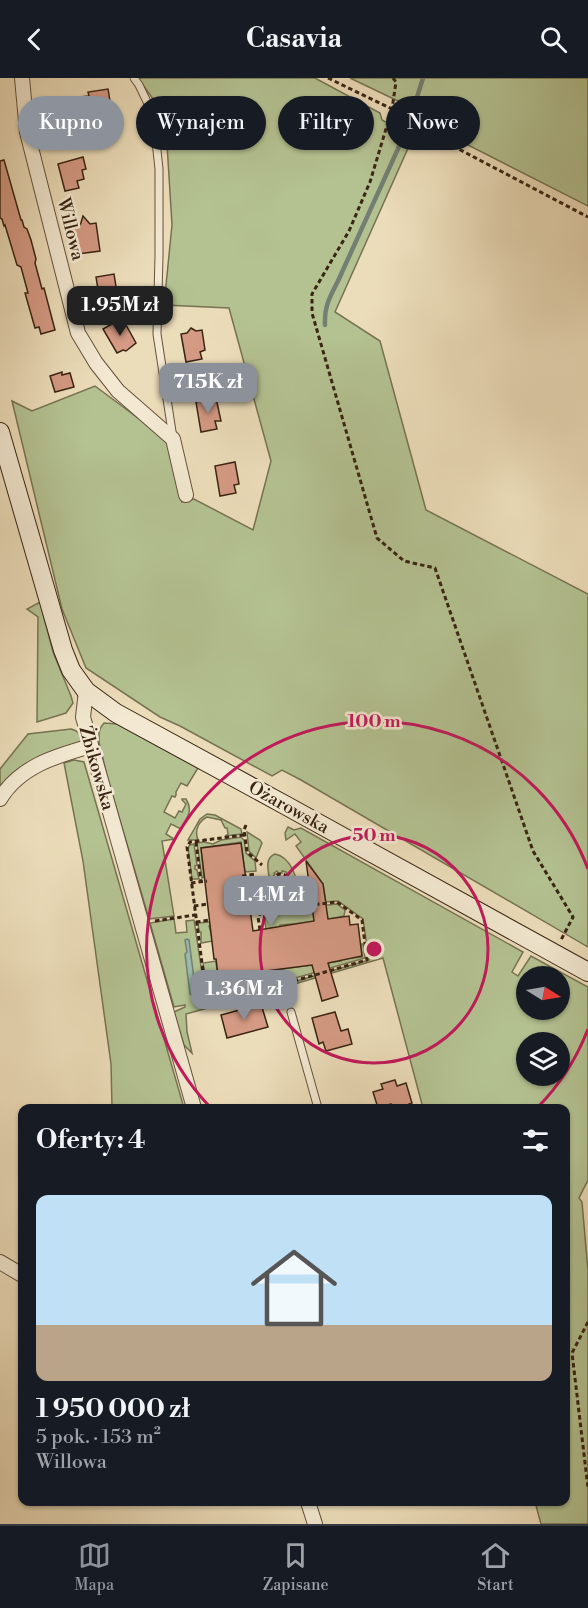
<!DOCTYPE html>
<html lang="pl">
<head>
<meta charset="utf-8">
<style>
  body { margin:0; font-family:"Libre Bodoni",serif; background:#20242c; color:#f1f3f6; height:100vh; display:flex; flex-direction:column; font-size:22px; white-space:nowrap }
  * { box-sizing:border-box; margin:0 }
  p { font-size:20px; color:#9ea1a6 }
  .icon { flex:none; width:33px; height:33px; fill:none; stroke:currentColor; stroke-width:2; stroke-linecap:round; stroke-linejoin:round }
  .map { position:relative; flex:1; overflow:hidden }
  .side { position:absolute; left:18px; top:1026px; width:552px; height:402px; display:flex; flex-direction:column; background:#171b24; border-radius:12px; box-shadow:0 2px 4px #0004 }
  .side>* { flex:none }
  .guide { position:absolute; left:18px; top:18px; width:552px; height:54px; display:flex; gap:12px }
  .needle { width:39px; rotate:101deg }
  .fabs { position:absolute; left:516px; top:888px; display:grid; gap:12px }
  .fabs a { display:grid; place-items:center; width:54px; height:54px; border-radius:50%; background:#171b24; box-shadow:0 2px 4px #0004; font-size:30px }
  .price { position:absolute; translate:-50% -51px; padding:0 14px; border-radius:12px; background:#8c9099; color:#fff; font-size:20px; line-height:39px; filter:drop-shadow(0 2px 3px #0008) }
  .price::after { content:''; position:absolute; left:50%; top:36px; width:18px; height:14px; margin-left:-9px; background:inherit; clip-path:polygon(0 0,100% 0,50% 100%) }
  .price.active { background:#222; color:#fff }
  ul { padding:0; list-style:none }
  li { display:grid; align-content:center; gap:12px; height:318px; padding:0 18px }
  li+li { border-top:2px solid #363941 }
  li span { display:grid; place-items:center; height:186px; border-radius:12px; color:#555 }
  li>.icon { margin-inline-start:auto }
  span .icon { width:108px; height:108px; fill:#fffc; stroke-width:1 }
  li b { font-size:26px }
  h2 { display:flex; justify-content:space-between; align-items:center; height:72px; padding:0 18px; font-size:26px }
  .pill { padding:0 21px; border-radius:27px; background:#171b24; box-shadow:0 2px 4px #0004; font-size:21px; line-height:54px }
  .pill.active { background:#8c9099; color:#fff }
  header { display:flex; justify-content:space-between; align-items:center; height:78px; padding:0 18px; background:#171b24; font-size:27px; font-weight:700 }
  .menu { display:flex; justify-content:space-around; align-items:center; height:84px; border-top:2px solid #363941; background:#171b24; font-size:16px; color:#9ea1a6 }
  .menu a { display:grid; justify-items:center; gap:3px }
  .menu .active { color:#8c9099 }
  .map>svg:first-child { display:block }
  .green { fill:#b4c292; stroke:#767352; stroke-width:1.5; fill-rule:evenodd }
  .water { fill:#99bbb1; stroke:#737f72; stroke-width:1.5 }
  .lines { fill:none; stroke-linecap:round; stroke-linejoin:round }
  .stream { stroke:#737f72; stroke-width:4.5 }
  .building { fill:#d59a84; stroke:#392413; stroke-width:1.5 }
  .service-casing { stroke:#66523d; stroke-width:9 }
  .minor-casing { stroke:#66523d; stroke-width:16 }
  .secondary-casing { stroke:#392413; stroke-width:20 }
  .path { stroke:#392413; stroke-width:3; stroke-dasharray:4.5 3; stroke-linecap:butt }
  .service { stroke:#f3e9d2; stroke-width:7 }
  .minor { stroke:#f3e9d2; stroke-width:14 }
  .secondary { stroke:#f3e9d2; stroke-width:18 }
  .ring { fill:none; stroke:#c2185b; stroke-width:3 }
  .labels { text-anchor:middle; stroke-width:5; stroke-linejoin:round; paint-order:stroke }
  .street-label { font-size:18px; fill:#392413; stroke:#f3e9d2 }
  .centre { fill:#c2185b; stroke:#f3e9d2; stroke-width:3 }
  .ring-label { font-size:18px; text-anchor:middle; font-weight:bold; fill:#c2185b; stroke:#f3e9d2; stroke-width:5; stroke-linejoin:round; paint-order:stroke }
</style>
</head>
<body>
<header><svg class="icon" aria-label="back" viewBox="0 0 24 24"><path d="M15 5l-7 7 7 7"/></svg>Casavia<svg class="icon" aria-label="search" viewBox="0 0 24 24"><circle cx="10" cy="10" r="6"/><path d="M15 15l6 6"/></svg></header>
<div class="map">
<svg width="588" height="1446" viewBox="0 0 588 1446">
  <rect width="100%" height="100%" fill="#ecddba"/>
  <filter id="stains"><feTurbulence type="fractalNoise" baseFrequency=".00333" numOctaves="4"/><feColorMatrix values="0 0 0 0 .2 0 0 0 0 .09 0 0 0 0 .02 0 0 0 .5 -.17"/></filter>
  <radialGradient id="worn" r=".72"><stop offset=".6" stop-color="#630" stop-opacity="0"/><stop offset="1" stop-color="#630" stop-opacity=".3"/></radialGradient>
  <g class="green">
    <path d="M138 0H315L380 35 382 42 413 59 335 234 380 263 426 432 588 516V869L301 702 282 692 272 698 180 648 160 639 86 590 62 531 12 323 32 333 95 308 166 361 182 424 194 421 253 452 271 383 229 230 164 227 172 147 167 66 156 25Z"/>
    <path d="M350 0H588V128L419 42 421 34Z"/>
    <path d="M40 524 53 574 71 618 73 625 66 635 37 644 38 539 27 531Z"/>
    <path d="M104 645 117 646 198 690 187 708 181 705 176 714V717L175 719 172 718 164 734 175 740 179 733 182 734 186 726 182 722V721H186C194 733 186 741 181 751L171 746 166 756 174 761 162 763 174 838 149 841 107 698 99 664V654L101 649Z"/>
    <path d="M71 651C78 653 80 655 81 663L75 667 29 686 8 700 0 711V691L28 656Z"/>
    <path d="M74 682 84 684 184 1030H112L111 986 83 783 64 685Z"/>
    <path d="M207 736 215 737 241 751 242 756 225 758 228 756 227 750H225L221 742 207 739C199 743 194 752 198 762H188L200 741Z"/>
    <path d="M288 749 294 752 301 750 523 874 512 894 518 898 531 878 588 909V1102L579 1120 582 1124 588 1193V1446H541L535 1424H566V1030H423L383 880 291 907 290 905 369 882 363 841 338 823 326 824 323 806 296 768 301 764 295 756 286 762 285 755ZM526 898H560V932H526ZM526 964H560V998H526Z"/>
    <path d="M247 754 260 762 262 765 256 780 249 773Z"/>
    <path d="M241 759 244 762 246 775 255 783 256 793 245 794 241 764 201 770 204 799 202 800 197 765 204 764 213 766 221 762Z"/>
    <path d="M194 766 197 787 195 788V791L197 792 199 801H192L188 770 190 767Z"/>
    <path d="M275 776C290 779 300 801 295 814L289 811 291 804 286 794 282 793V795H278L277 793 274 795 275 796 272 800 269 799C268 790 265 780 275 776Z"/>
    <path d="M257 800 261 827 251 837 246 801Z"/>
    <path d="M303 824 310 829 337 826 345 832 344 838 316 844 280 847V849L266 851 264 837 269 828C281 835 293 834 303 824Z"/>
    <path d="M174 841 176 855 187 854 186 843 194 842 203 902 205 905 285 906 286 908 186 936 187 954 192 975 184 967 174 934 185 929V927L174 929 150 845Z"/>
    <path d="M210 844 211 847 209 848 213 863 201 865V854H199L198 845Z"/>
    <path d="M361 866H363L365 880 285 903H236V897L341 883V881L362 879Z"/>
    <path d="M216 883 217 893 206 901 203 885Z"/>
  </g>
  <path class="water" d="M187 861 189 862 196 916 193 918 190 916 185 876 187 874 185 862Z"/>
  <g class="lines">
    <g class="stream">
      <path d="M413 32 423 0"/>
      <path d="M325 247C324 228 330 219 338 203L407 51"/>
    </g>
  </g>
  <g class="building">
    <path d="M108 11 113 41 95 44 94 37 69 39 70 49 53 50 52 41H49L47 24 52 20 57 19 60 21 89 18 88 14Z"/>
    <path d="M83 79 86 91 82 92 84 101 77 103 79 110 65 113 58 86Z"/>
    <path d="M4 82 21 142H22L24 149 27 151 31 162 36 181 35 185 42 211 44 210 55 252 41 256 39 249 35 250 25 215H28L21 189 17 187 5 147 4 148 2 141 0 140V83Z"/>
    <path d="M83 138 90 146 96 145 100 173 78 176 74 148H80Z"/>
    <path d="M114 196 118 221 100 223 96 199Z"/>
    <path d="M117 243 121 250 126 247 136 265 126 273 123 272 117 275 103 251Z"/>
    <path d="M191 250 196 253 202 252 205 272 200 274 202 281 186 284 181 256 187 255Z"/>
    <path d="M62 294V297L70 295 74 309 55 314 50 298Z"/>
    <path d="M216 320 221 343H215L217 351 201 354 196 324Z"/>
    <path d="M235 384 239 406 234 407 236 415 220 418 215 388Z"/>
    <path d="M241 765 253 853 314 843 306 783 323 806 328 841 349 838 350 847 358 846 362 878 328 885 338 918 322 923 312 887 235 897V895L218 898 216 881H214L201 770Z"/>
    <path d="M261 926 268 949 227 960 221 937Z"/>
    <path d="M335 934 341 953 348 951 352 966 326 973 323 964 319 966 312 940Z"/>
    <path d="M395 1002 397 1008 406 1005 412 1025 409 1026 410 1030H392L391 1026 378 1030 373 1014 383 1011 381 1006Z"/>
  </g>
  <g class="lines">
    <g class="service-casing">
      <g id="service">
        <path d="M134 0 139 7 150 30 154 45 159 91V178L157 256 173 360"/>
        <path d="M291 934 318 1030"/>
      </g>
    </g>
    <g class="minor-casing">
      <g id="minor">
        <path d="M22 0 27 54 78 255 96 285 118 313 173 361 186 417"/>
        <path d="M86 613 83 639 194 1030"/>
        <path d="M0 721C20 688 56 678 91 668"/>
        <path d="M0 1184 22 1197"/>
        <path d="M308 1424 315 1446"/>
      </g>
    </g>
    <g class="secondary-casing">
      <path id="secondary" d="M0 354 63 572 71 592 86 613 116 635 285 727 588 894"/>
    </g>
    <g class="path">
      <path d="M328 0 392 31 432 57 588 139"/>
      <path d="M393 0 396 4 392 31 370 104 349 153 312 216V235L377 460 404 483 435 490 533 773 573 839 561 862"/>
      <path d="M246 747 244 752 247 774 262 787"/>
      <path d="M244 757 190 764 187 769 204 901 206 904 287 905 367 882 362 842 337 824 311 827 304 822"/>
      <path d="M196 764 201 804"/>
      <circle cx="281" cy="805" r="9"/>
      <path d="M242 798 256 796"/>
      <path d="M191 805 207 803"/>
      <path d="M287 811 294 816"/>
      <path d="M194 828 208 826"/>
      <path d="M155 843 195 837"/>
      <path d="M196 844 210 842"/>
      <path d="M260 852 258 839 265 827"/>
      <path d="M588 1244 572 1275 588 1410"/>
    </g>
    <use href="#service" class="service"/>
    <use href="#minor" class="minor"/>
    <use href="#secondary" class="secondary"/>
  </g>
  <g class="ring">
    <circle cx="374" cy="871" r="114"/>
    <path d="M588 951A228 228 0 0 1 538 1029M210 1029A228 228 0 1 1 588 791"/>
  </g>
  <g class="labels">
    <g class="street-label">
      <text transform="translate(71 151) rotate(76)" y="6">Willowa</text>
      <text transform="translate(97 690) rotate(74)" y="6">Żbikowska</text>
      <text transform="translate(289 729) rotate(29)" y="6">Ożarowska</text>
    </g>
  </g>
  <circle cx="374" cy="871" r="9" class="centre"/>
  <g class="ring-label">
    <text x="374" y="649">100 m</text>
    <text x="374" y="763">50 m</text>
  </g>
  <rect width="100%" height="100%" filter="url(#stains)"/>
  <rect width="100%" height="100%" fill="url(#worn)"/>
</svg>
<div class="fabs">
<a><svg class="needle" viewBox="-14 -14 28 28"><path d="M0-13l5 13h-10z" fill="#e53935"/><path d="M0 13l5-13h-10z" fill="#9ea1a6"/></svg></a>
<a><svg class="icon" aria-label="layers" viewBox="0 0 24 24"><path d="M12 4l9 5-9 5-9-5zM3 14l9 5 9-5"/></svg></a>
</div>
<b class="price active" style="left:120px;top:259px">1.95M zł</b>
<b class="price" style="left:208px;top:336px">715K zł</b>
<b class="price" style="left:271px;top:849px">1.4M zł</b>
<b class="price" style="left:244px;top:943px">1.36M zł</b>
<div class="guide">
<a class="pill active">Kupno</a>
<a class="pill">Wynajem</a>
<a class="pill">Filtry</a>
<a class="pill">Nowe</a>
</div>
<section class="side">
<h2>Oferty: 4<svg class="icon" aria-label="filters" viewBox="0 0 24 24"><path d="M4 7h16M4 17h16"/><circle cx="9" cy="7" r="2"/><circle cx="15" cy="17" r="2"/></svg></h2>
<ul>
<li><span style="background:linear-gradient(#bfe0f5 70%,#b9a48a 0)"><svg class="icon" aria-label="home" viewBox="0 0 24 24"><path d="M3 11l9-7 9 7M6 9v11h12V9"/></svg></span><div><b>1 950 000 zł</b><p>5 pok. · 153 m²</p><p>Willowa</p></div></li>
</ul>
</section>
</div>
<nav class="menu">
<a class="active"><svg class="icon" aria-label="map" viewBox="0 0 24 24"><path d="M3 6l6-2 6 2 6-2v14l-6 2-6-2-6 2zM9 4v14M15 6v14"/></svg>Mapa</a>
<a><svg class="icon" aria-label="saved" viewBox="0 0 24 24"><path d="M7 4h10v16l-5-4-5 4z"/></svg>Zapisane</a>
<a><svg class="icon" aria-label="home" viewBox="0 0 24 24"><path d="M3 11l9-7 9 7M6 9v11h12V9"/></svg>Start</a>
</nav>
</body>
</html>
